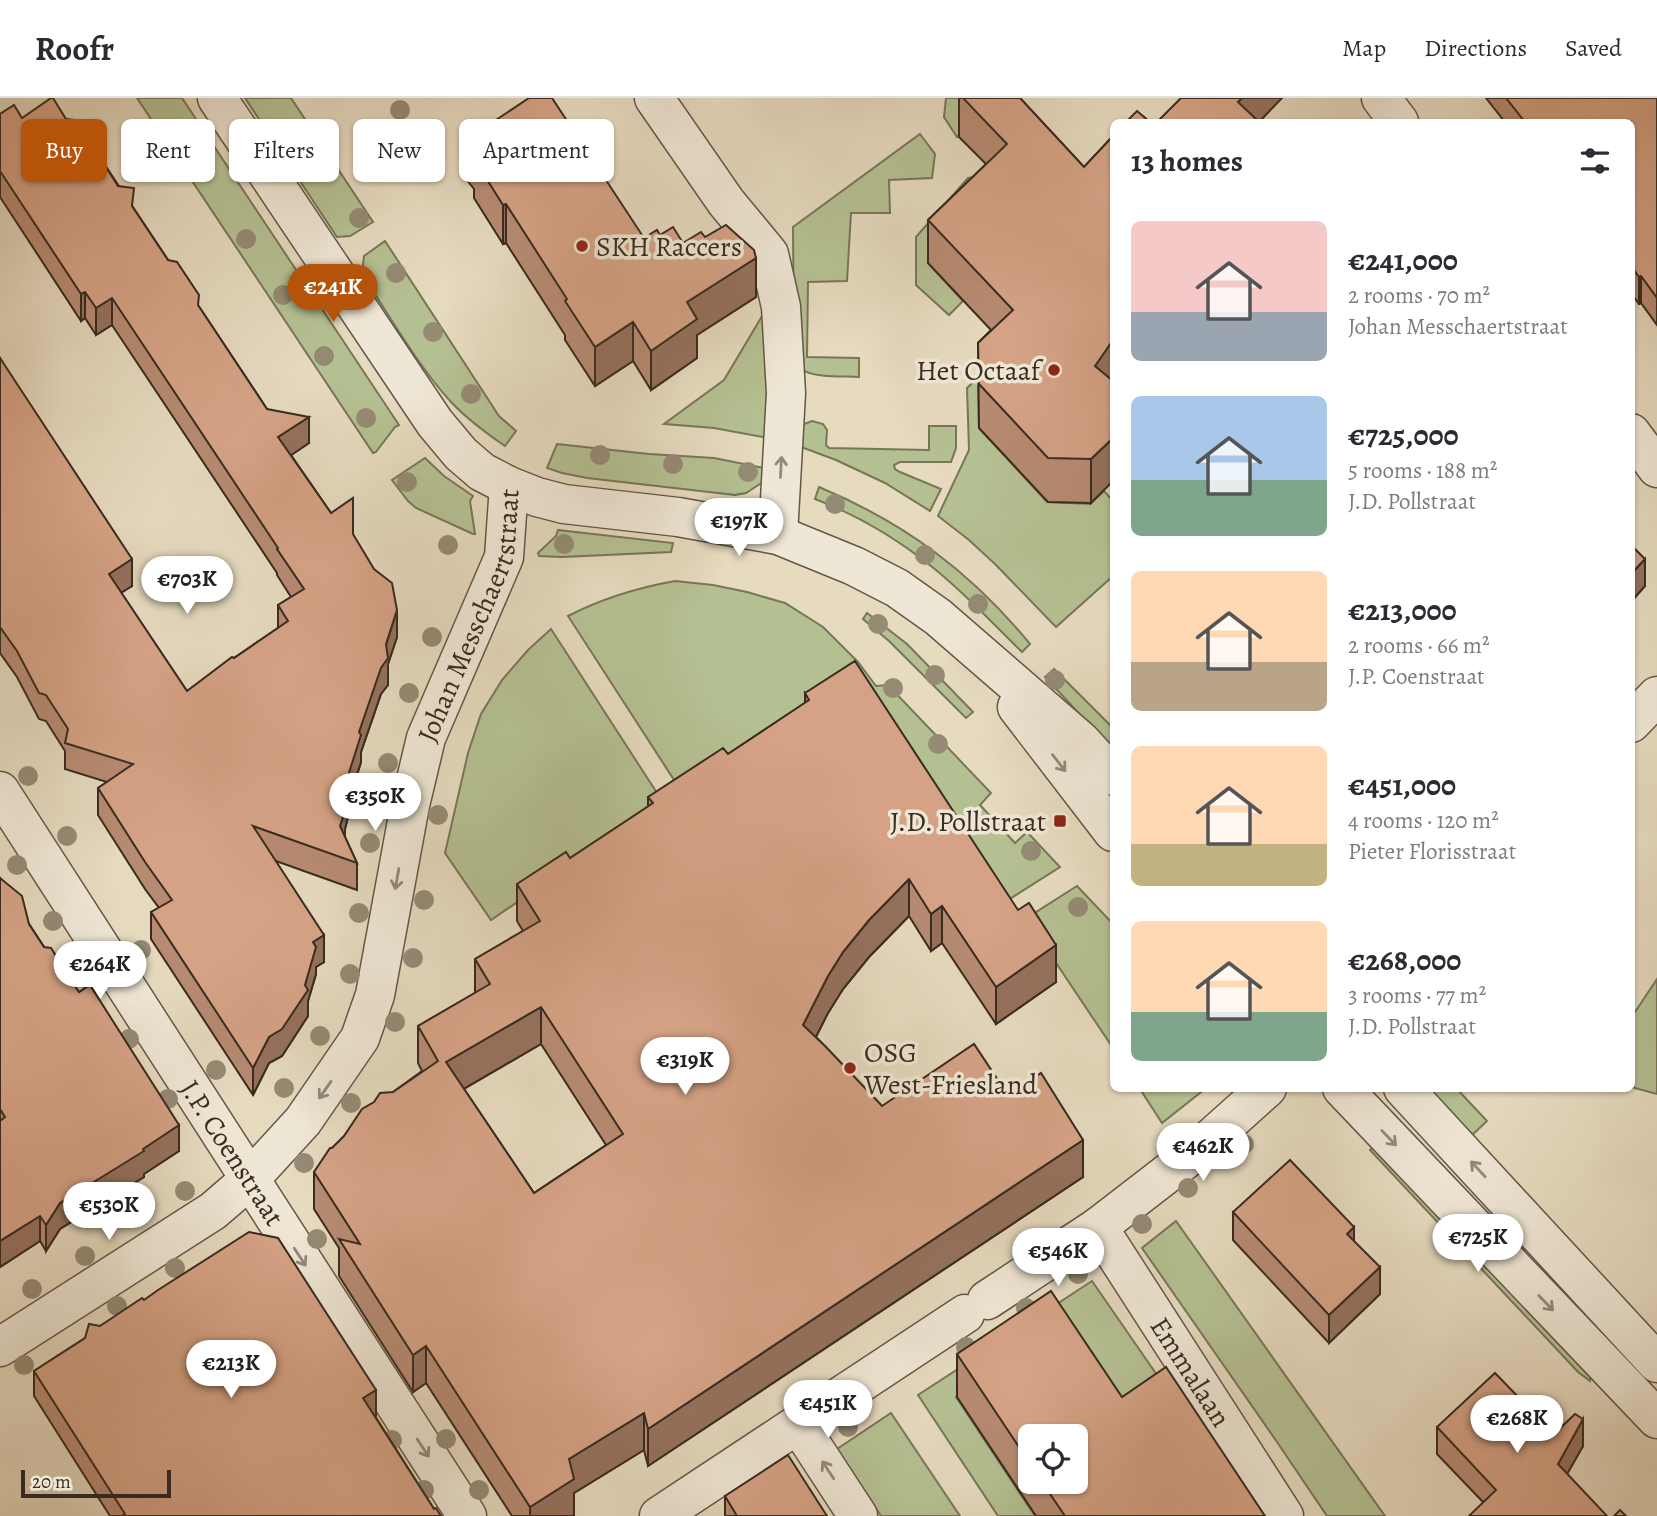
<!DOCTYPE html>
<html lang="en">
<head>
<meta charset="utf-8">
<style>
  body { margin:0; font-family:Alegreya,serif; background:#f2f2f3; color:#2b2b33; height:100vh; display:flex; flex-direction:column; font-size:26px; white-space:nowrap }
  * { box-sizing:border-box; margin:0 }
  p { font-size:23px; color:#7c7c81 }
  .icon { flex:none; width:38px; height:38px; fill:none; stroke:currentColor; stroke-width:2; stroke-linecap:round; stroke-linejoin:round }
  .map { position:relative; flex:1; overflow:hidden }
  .panel { position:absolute; left:1110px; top:21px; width:525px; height:973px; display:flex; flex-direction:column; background:#fff; border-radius:10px; box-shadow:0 2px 5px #0004 }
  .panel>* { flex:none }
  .hud { position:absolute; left:21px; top:21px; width:665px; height:63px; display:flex; gap:14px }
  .buttons { position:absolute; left:1018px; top:1326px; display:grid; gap:14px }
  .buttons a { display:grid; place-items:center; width:70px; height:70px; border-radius:10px; background:#fff; box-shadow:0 2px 5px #0004; font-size:35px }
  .scale { position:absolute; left:21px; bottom:18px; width:150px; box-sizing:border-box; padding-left:7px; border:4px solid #392b20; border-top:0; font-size:19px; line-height:24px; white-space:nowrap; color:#392b20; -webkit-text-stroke:5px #efe7d5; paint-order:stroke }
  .price { position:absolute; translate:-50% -60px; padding:0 16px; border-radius:24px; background:#fff; color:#222; font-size:23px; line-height:46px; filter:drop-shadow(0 2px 4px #0008) }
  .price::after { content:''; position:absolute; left:50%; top:42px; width:21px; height:16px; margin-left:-10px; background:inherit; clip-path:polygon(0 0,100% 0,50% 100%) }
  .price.active { background:#b45309; color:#fff }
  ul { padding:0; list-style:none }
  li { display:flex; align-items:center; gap:21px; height:175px; padding:0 21px }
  li span { display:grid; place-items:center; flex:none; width:196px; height:140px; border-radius:10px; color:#555 }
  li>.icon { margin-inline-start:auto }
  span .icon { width:84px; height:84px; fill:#fffc; stroke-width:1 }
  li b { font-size:30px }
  h2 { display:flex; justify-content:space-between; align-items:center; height:84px; padding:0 21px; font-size:30px }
  .chip { padding:0 24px; border-radius:10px; background:#fff; box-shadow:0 2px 5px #0004; font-size:24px; line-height:63px }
  .chip.active { background:#b45309; color:#fff }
  header { display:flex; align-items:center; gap:42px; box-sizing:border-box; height:98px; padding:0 35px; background:#fff; border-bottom:2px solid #e1e1e2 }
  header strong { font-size:33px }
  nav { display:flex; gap:38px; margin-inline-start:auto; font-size:24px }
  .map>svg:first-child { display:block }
  .green { fill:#b5c092; stroke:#777659; stroke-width:2 }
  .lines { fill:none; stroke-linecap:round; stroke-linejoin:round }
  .minor-casing { stroke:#645748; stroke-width:41 }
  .minor { stroke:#efe7d5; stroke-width:38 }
  .tree { fill:#958a74 }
  .wall { fill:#b78b72; stroke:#392b20; stroke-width:2; fill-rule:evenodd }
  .shaded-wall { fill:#95715d; stroke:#392b20; stroke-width:2 }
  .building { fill:#d5a285; stroke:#392b20; stroke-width:2; fill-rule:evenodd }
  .oneway { stroke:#94897a }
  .poi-dot { fill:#8f2418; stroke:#efe7d5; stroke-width:2.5 }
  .labels { text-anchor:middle; stroke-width:7; stroke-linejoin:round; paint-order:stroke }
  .poi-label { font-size:28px; fill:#392b20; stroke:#efe7d5; text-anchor:start }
  .street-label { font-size:28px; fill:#392b20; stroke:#efe7d5 }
</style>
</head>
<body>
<header>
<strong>Roofr</strong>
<nav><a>Map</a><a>Directions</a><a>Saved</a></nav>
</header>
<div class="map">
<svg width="1657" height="1418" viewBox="0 0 1657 1418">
  <rect width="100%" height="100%" fill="#e6dabf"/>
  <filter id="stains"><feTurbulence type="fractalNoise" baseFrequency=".00286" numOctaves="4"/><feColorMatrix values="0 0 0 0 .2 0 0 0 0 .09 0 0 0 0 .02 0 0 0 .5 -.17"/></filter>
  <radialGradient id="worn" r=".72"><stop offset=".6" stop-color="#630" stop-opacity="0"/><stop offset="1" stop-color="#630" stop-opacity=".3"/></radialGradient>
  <g class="green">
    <path d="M137 0H182L399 327 395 329 376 354 373 355Z"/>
    <path d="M245 0H291L373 124 350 138 337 139Z"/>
    <path d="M946 0H992L957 39 944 19Z"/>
    <path d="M920 36 935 56 932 80 889 82 890 115H851L847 183 808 184 807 259 859 260V279C845 278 814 280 803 272 798 269 796 263 794 257L793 129Z"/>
    <path d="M980 78 996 100 928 165 963 203 949 217 916 187V139L968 80Z"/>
    <path d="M385 143 499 318 516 333 505 348C486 335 467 321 451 304 418 268 389 217 362 176L364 158Z"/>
    <path d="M768 208V340L714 330 664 326 724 282Z"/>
    <path d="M1008 251 978 288 979 330 1047 404 1090 406 1104 393 1113 403V478L1056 529 996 467 969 442 938 418 969 352 967 290Z"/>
    <path d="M812 323 823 326 827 332 826 347 829 350 929 352V328H956V350L951 364H900L894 367 895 371 900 374 941 391 930 413 885 385 836 362 793 346 804 326Z"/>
    <path d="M557 346 649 356 714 360 764 370 763 384 746 395 735 397 587 380 562 375 547 370Z"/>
    <path d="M425 360 444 378 473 398 470 403 475 436H473L416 410 408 403 392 382Z"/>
    <path d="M819 389C905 425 971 474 1030 546L1022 554C992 525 964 494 931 468 896 440 857 417 815 401Z"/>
    <path d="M558 432 673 445 671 454 562 459 539 458 538 455 556 438Z"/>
    <path d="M675 483 713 487 747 494 785 505 823 529 858 564 876 588 888 587 991 695 980 707 1015 745 1027 734 1060 769 994 811 691 686 676 685 568 518C603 500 636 490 675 483Z"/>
    <path d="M867 515 907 546 973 614 966 620 889 543 863 521Z"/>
    <path d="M551 531 657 695 654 711 491 822 445 755 468 655 481 616 502 582 528 552Z"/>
    <path d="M1054 571 1113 630V652L1045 579Z"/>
    <path d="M1077 788 1113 826V950L1046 850 1019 825Z"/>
    <path d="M1657 881V996L1631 989V920Z"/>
    <path d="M1140 991H1205L1162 1025Z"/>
    <path d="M1422 991H1457L1487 1023 1468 1041Z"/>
    <path d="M1379 1044 1592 1271 1590 1283 1578 1274 1370 1052Z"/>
    <path d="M1176 1123 1385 1418H1327L1277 1344 1142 1150Z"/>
    <path d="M1092 1183 1159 1280 1105 1316 1005 1240Z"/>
    <path d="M975 1260 987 1278 956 1299 1035 1418H998L918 1297Z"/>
    <path d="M891 1315 960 1418H881L837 1351Z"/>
  </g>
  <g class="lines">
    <g class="minor-casing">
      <g id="minor">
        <path d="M217 0 435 325 461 356 482 374 509 388 537 399 564 406 678 419 778 437 854 468 897 490 938 519 1081 643 1113 678"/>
        <path d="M654 0 726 104 769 156 781 209 786 295 778 437"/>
        <path d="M1381 0 1399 24"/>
        <path d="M1631 335 1657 370"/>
        <path d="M1017 609 1113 734"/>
        <path d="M1631 625 1657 598"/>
        <path id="s1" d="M0 693 467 1418"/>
        <path d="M1342 990 1657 1321"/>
        <path d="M1403 990 1657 1265"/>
        <path id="s2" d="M1098 1129 1284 1418"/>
        <path d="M987 1202 1098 1129 1199 1051 1267 990"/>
        <path id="s3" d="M0 1249 213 1113 250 1081 303 1023 360 940 375 897 410 707 426 640 504 459 509 388"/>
        <path d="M798 1326 858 1418"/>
        <path d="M659 1418 965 1216"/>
      </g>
    </g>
    <use href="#minor" class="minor"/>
  </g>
  <g class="tree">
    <circle cx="400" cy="12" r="10"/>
    <circle cx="320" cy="60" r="10"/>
    <circle cx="196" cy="65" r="10"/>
    <circle cx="359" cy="120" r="10"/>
    <circle cx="246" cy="141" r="10"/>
    <circle cx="396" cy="175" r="10"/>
    <circle cx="283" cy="197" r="10"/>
    <circle cx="433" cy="234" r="10"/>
    <circle cx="324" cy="258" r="10"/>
    <circle cx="471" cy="296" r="10"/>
    <circle cx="366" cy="320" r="10"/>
    <circle cx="600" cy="357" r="10"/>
    <circle cx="673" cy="366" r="10"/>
    <circle cx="748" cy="374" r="10"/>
    <circle cx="407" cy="384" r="10"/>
    <circle cx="835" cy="406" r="10"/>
    <circle cx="564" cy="446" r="10"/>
    <circle cx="448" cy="447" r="10"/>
    <circle cx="925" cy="457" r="10"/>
    <circle cx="978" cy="506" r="10"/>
    <circle cx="878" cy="526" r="10"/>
    <circle cx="432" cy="539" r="10"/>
    <circle cx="935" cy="577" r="10"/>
    <circle cx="1055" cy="582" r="10"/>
    <circle cx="893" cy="590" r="10"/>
    <circle cx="409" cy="595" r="10"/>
    <circle cx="938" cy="646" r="10"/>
    <circle cx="388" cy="665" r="10"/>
    <circle cx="28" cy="678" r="10"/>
    <circle cx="438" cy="717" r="10"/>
    <circle cx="67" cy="738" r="10"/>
    <circle cx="370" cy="745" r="10"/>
    <circle cx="1031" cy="753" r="10"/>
    <circle cx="17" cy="767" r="10"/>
    <circle cx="424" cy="802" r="10"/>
    <circle cx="1078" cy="809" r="10"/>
    <circle cx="359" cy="815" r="10"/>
    <circle cx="53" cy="823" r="10"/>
    <circle cx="141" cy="852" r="10"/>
    <circle cx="413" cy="860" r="10"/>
    <circle cx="350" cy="876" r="10"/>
    <circle cx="92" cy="885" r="10"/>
    <circle cx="395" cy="924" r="10"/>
    <circle cx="320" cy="938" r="10"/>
    <circle cx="129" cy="941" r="10"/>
    <circle cx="216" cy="972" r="10"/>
    <circle cx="284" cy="990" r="10"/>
    <circle cx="168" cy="1001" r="10"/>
    <circle cx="351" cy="1005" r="10"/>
    <circle cx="1244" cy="1046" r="10"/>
    <circle cx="304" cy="1065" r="10"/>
    <circle cx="1188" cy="1090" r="10"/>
    <circle cx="185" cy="1093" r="10"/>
    <circle cx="1142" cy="1126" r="10"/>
    <circle cx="317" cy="1141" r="10"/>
    <circle cx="85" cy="1158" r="10"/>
    <circle cx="175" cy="1170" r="10"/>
    <circle cx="1078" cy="1176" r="10"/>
    <circle cx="32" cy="1191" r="10"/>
    <circle cx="117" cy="1208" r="10"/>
    <circle cx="1026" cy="1210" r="10"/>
    <circle cx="966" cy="1249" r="10"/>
    <circle cx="24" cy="1267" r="10"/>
    <circle cx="848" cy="1329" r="10"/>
    <circle cx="446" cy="1341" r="10"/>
    <circle cx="392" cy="1342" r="10"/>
    <circle cx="424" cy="1392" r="10"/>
    <circle cx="479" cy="1392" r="10"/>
  </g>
  <g class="wall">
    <path d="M959 0H1020L1084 69 1113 38 1091 405 1048 404 979 330 978 245 991 232 928 165V122L986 66 959 39Z"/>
    <path d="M1486 0H1657V227L1641 205 1639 206 1631 195V24H1505Z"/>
    <path d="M0 16 22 20 66 21 101 61 267 311 309 345 291 357 331 415 353 437 397 539 388 566V587L381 596 361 654V664L350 699V711L345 731V739L357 765V792L276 763 324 864 316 869V876L308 903V918L282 958 269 965 253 997 151 841V814L159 810 145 791 98 717V690L107 684 65 671V653L46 623 39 621 17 579 0 555V260L132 488 121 495 187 593 234 560 278 530V507L291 499 277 477V475L112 227 96 237 85 220 81 223 0 99Z"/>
    <path d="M466 42 644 140 660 137 683 145 705 139 756 199 697 237V260L651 292 633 263 595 288 565 242V237L506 145 503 146 474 100V91L466 81Z"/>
    <path d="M805 595 1056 884 996 926 942 845 931 853 909 818 869 859 843 891 828 915 816 939 882 1008 1008 997 1083 1079 648 1368 644 1352 574 1395 573 1418H512L426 1285 413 1294 339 1178V1150L314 1111V1074L332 1050 393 994 422 973 418 965V928L475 895V861L523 833 517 823V786L570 760 648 709V699L728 656 805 605ZM541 946 606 1047 534 1095 464 991Z"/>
    <path d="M0 780 29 826 179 1053 144 1076V1079L60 1131 46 1153 40 1143 0 1169Z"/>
    <path d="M1233 1114 1354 1143 1380 1196 1329 1245 1233 1142Z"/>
    <path d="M144 1202 376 1318H375L434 1411 441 1418H110L34 1298V1273L85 1240 100 1228Z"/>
    <path d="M957 1256 1122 1299 1265 1418H1036L957 1299ZM1031 1339 1076 1384H1031Z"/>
    <path d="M1437 1329 1554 1336 1583 1348 1567 1376 1483 1404 1437 1356Z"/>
    <path d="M725 1398 827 1418H725Z"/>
  </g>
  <g class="shaded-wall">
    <path d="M1242 0H1282L1259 24H1238V4Z"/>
    <path d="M506 106V145L503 146V107Z"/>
    <path d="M756 160V199L697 237V260L651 292V253L687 204Z"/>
    <path d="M1641 178V205L1639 206V179Z"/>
    <path d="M85 194V220L81 223V196Z"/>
    <path d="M112 200V227L96 237V210Z"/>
    <path d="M633 224V263L595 288V249Z"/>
    <path d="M1113 242V285L1095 268Z"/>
    <path d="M309 319V345L278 366V339Z"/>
    <path d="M1113 340V383L1091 405V361Z"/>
    <path d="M132 461V488L109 502V476Z"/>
    <path d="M1645 461V488L1631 504V476Z"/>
    <path d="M397 512V539L388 566V587L381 596 361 654V664L350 699V711L345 731V740L340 728 347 681 359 634Z"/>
    <path d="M909 781V818L869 859 843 891 828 915 803 964V927L828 878 843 854 869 822Z"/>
    <path d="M942 808V845L931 853V816Z"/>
    <path d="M324 837V864L316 869V876L308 903V918L282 958 269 965 253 997V970L269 939 305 887 313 844Z"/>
    <path d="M1056 847V884L996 926V889Z"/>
    <path d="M541 909V946L446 1001V964Z"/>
    <path d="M179 1027V1053L144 1076V1079L60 1131 46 1153V1127L60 1105Z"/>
    <path d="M1083 1042V1079L648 1368V1331Z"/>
    <path d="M40 1118V1143L0 1169V1143Z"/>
    <path d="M1354 1129V1157L1347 1136Z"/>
    <path d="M1380 1169V1196L1329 1245V1217Z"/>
    <path d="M426 1248V1285L413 1294V1257Z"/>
    <path d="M376 1292V1318L363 1326V1300Z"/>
    <path d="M644 1315V1352L574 1395V1418H530V1409L569 1361Z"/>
    <path d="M1583 1321V1348L1558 1392V1366Z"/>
  </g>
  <g class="building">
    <path d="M51 0H53L66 21 74 22 84 37 101 40 99 58 118 88 134 90 132 108 168 162 177 164 199 197 198 207 267 311 309 319 278 339 331 415 353 400V436L374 471 392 485 397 512 386 546 388 560 381 570 359 634 361 637 347 681 350 685 343 712 345 713 340 728 357 765 253 728 324 837 313 844 316 849 305 887 308 892 282 931 269 939 253 970 151 814 172 802 145 764 98 690 133 666 65 645 68 631 46 597 39 595 17 553 0 529V260L132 461 109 476 187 593 232 559 234 560 288 523 278 507 304 491 277 451 278 450 112 200 96 210 85 194 81 196 0 73V16L14 7 22 20Z"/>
    <path d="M529 0H552L644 140 657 132 660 137 673 129 683 145 701 134 705 139 726 127 754 152 756 160 687 204 697 221 651 253 633 224 595 249 565 203 567 201 506 106 503 107 474 61 478 58 466 42Z"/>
    <path d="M963 0H1020L1084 69 1113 38V242L1095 268 1113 283V340L1091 361 1048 360 979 286 978 245 1013 212 928 122 1007 46Z"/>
    <path d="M1181 0H1242L1238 4 1258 23 1256 24H1157Z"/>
    <path d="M1506 0H1657V200L1641 178 1639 179 1631 168V24H1525Z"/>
    <path d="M1137 13 1150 24H1126Z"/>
    <path d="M1631 447 1645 461 1631 476Z"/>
    <path d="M855 563 1018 812 1029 805 1056 847 996 889 942 808 931 816 909 781 869 822 843 854 828 878 803 927 825 948 882 1008 974 946 1008 997 1041 975 1083 1042 648 1331 644 1315 569 1361 574 1381 530 1409 426 1248 413 1257 339 1141 360 1146 314 1074 330 1050H332L344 1038 362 1011 374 1004 380 995 393 994 438 963 418 928 490 886 475 861 540 823 517 786 566 754 570 760 653 705 648 699 723 650 728 656 809 602 805 595ZM541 909 623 1036 534 1095 446 964Z"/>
    <path d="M0 780 22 798 29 826 44 849 51 850 79 894 90 887 179 1027 143 1051 144 1053 60 1105 46 1127 40 1118 0 1143V1023L5 1019 0 1011Z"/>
    <path d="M1290 1062 1354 1129 1347 1136 1380 1169 1329 1217 1233 1114Z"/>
    <path d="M249 1134 278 1140 376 1292 363 1300 434 1411 436 1410 441 1418H122L125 1416 34 1273 85 1240 89 1226 100 1228 142 1200 144 1202 158 1192Z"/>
    <path d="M1051 1193 1122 1299 1166 1269 1265 1418H1065L1042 1384H1076V1339H1031V1367L957 1256Z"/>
    <path d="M1495 1275 1554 1336 1575 1316 1583 1321 1558 1366 1607 1418H1469L1496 1392 1437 1329Z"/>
    <path d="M788 1357 827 1418H737L725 1398Z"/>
    <path d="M1620 1412 1626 1418H1614Z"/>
  </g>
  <defs><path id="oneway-shaft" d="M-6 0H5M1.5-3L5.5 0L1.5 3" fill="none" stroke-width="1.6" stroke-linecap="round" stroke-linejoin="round" transform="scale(1.75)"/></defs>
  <g class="oneway">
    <use href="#oneway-shaft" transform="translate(781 369) rotate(-87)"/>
    <use href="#oneway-shaft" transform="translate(1059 665) rotate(52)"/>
    <use href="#oneway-shaft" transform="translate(397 781) rotate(100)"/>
    <use href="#oneway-shaft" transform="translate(325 992) rotate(125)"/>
    <use href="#oneway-shaft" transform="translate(1389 1040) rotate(46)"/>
    <use href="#oneway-shaft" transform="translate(1478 1071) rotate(-133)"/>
    <use href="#oneway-shaft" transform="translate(300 1159) rotate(57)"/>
    <use href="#oneway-shaft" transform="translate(1546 1205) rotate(46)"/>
    <use href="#oneway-shaft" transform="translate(423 1350) rotate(57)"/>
    <use href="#oneway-shaft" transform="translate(828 1372) rotate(-123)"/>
  </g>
  <g class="poi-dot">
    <circle cx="582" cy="148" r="7"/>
    <circle cx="1054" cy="272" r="7"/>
    <rect x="1053" y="716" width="14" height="14" rx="3.5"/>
    <circle cx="850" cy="970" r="7"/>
  </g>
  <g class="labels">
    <g class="poi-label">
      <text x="596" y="158">SKH Raccers</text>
      <text x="1040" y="282" text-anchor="end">Het Octaaf</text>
      <text x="1046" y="733" text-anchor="end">J.D. Pollstraat</text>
      <text x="864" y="964">OSG<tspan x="864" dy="32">West-Friesland</tspan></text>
    </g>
    <g class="street-label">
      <text dy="10" stroke="none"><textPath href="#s3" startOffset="920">Johan Messchaertstraat</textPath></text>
      <text dy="10" stroke="none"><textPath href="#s1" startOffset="430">J.P. Coenstraat</textPath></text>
      <text dy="10" stroke="none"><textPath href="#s2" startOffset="172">Emmalaan</textPath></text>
    </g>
  </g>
  <rect width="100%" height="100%" filter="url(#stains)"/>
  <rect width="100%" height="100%" fill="url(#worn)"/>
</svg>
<div class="buttons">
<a><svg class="icon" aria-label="locate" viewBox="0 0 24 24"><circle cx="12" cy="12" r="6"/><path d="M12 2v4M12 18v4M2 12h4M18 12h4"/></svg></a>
</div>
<div class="scale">20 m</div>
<b class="price active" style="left:333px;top:226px">€241K</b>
<b class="price" style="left:739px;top:460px">€197K</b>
<b class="price" style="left:187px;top:518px">€703K</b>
<b class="price" style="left:375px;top:735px">€350K</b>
<b class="price" style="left:100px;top:903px">€264K</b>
<b class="price" style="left:685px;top:999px">€319K</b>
<b class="price" style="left:1203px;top:1085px">€462K</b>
<b class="price" style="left:109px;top:1144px">€530K</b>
<b class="price" style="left:1478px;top:1176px">€725K</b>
<b class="price" style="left:1058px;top:1190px">€546K</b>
<b class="price" style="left:231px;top:1302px">€213K</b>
<b class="price" style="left:828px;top:1342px">€451K</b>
<b class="price" style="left:1517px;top:1357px">€268K</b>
<div class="hud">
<a class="chip active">Buy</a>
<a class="chip">Rent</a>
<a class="chip">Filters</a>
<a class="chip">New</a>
<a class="chip">Apartment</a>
</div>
<section class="panel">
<h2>13 homes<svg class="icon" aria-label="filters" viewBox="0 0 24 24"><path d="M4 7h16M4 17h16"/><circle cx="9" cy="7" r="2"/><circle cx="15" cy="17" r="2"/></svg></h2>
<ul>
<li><span style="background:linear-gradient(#f6c9c9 65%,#9aa5b1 0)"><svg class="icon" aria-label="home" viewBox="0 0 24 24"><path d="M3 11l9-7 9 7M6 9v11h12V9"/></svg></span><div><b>€241,000</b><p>2 rooms · 70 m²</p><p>Johan Messchaertstraat</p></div></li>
<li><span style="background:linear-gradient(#a9c7e8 60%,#7fa58c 0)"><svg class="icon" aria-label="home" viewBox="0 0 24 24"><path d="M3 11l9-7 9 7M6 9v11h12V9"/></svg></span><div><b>€725,000</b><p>5 rooms · 188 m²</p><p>J.D. Pollstraat</p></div></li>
<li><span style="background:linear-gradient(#ffd9b3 65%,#b9a48a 0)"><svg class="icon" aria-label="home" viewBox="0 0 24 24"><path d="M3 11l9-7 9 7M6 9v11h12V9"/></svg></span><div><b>€213,000</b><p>2 rooms · 66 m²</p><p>J.P. Coenstraat</p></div></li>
<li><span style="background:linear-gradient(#ffd9b3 70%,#c2b280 0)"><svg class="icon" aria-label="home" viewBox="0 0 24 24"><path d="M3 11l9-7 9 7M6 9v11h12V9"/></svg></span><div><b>€451,000</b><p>4 rooms · 120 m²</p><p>Pieter Florisstraat</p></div></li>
<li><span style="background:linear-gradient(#ffd9b3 65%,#7fa58c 0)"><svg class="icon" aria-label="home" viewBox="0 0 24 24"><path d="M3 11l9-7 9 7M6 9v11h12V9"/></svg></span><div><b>€268,000</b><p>3 rooms · 77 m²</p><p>J.D. Pollstraat</p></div></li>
</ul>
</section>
</div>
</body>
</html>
